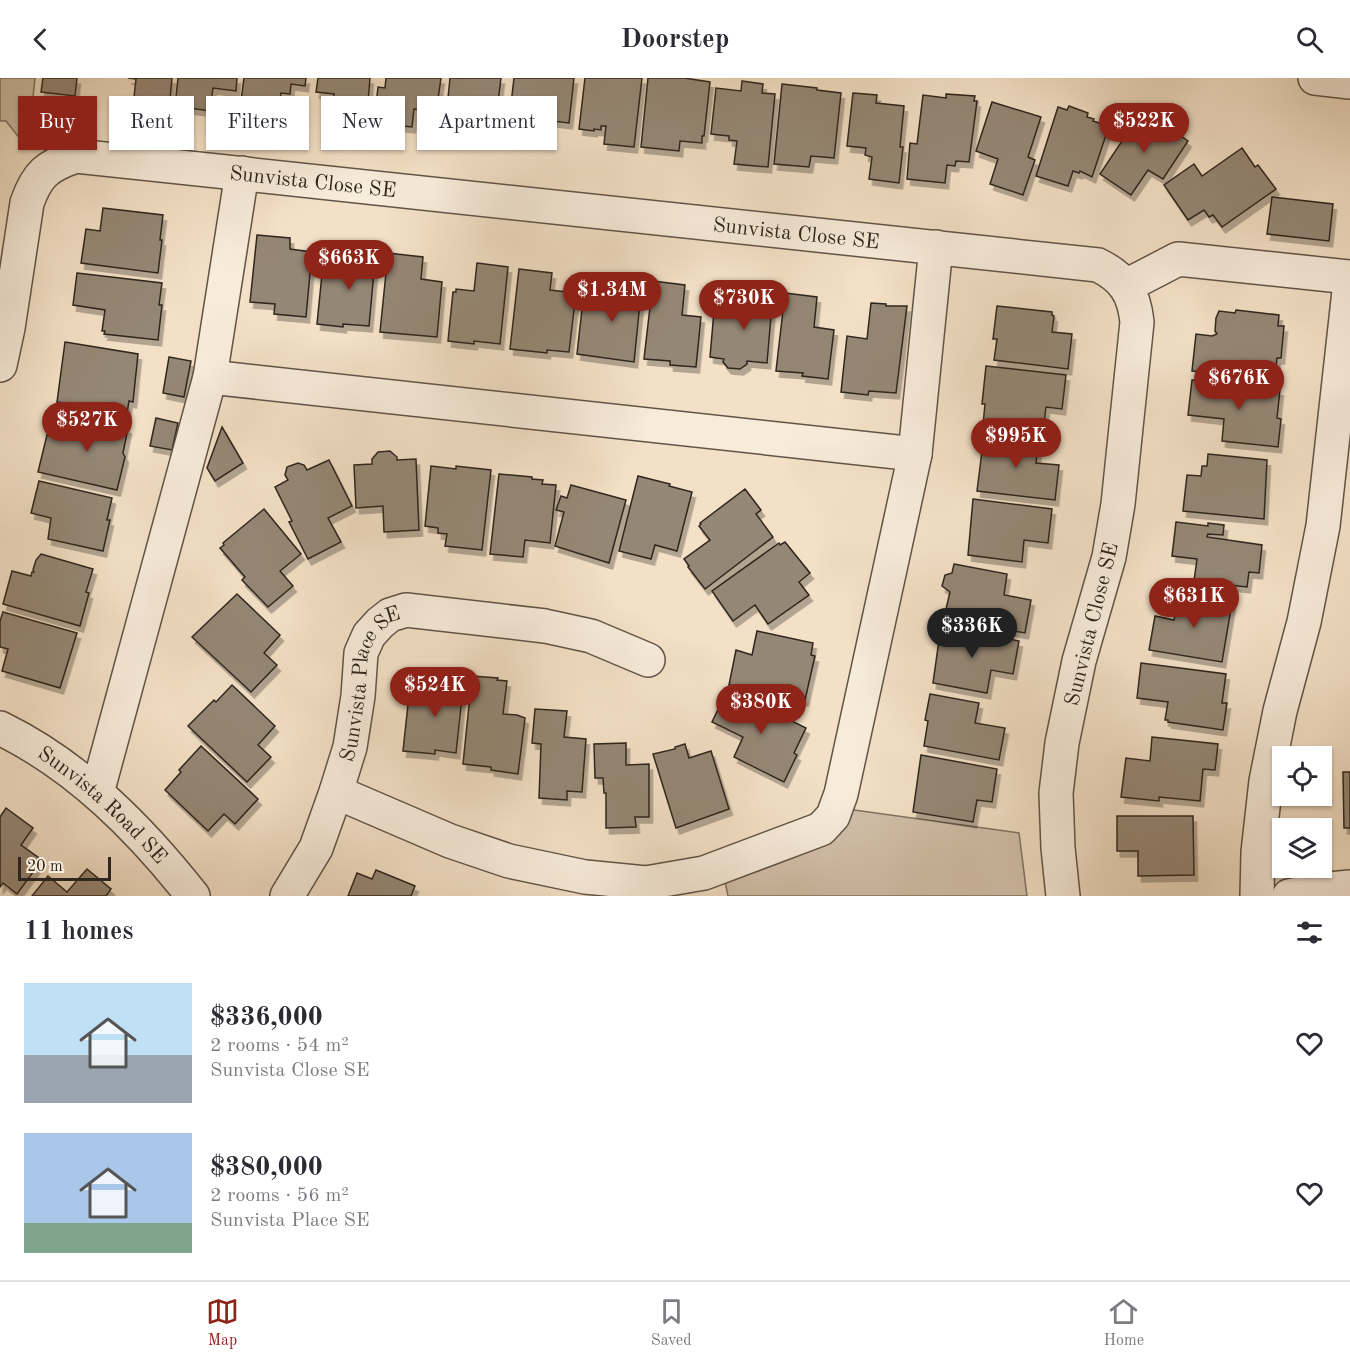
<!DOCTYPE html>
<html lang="en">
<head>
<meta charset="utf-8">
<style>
  body { margin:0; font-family:"Old Standard TT",serif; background:#f7f7f7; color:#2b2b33; height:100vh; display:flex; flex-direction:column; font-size:22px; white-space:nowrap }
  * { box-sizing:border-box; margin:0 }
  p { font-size:20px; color:#7c7c81 }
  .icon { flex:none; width:33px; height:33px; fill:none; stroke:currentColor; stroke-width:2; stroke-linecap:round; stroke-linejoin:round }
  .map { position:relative; height:818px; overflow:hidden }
  .details { display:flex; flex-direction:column; background:#fff; flex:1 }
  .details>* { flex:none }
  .guide { position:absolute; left:18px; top:18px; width:600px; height:54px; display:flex; gap:12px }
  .fabs { position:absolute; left:1272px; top:668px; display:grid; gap:12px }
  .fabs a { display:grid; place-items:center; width:60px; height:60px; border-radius:0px; background:#fff; box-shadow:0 2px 4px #0004; font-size:30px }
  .scale { position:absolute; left:18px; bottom:15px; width:93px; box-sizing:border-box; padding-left:6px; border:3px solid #2f261d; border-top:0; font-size:16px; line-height:21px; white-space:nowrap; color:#2f261d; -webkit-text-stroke:4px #f7ebda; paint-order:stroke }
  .price { position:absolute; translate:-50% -51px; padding:0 14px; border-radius:21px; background:#8f2418; color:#fff; font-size:20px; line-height:39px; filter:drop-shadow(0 2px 3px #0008) }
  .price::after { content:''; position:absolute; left:50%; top:36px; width:18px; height:14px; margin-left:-9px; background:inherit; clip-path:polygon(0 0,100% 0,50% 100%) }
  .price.selected { background:#222; color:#fff }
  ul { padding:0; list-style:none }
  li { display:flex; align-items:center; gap:18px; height:150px; padding:0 24px }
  li span { display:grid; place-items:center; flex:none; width:168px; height:120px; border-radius:0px; color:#555 }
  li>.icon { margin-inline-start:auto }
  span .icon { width:72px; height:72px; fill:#fffc; stroke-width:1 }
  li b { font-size:26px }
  h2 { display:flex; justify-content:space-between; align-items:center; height:72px; padding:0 24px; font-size:26px }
  .tag { padding:0 21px; border-radius:0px; background:#fff; box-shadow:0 2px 4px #0004; font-size:21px; line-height:54px }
  .tag.selected { background:#8f2418; color:#fff }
  header { display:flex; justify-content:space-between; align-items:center; height:78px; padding:0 24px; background:#fff; font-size:27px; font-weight:600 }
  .tab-bar { display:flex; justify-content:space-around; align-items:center; height:84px; border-top:2px solid #e1e1e2; background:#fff; font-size:16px; color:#7c7c81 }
  .tab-bar a { display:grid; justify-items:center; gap:3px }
  .tab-bar .selected { color:#8f2418 }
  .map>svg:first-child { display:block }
  .green { fill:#d2c0a9; stroke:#807363; stroke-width:1.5 }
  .building { fill:#958775; stroke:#2f261d; stroke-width:1.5; filter:url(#shadow) }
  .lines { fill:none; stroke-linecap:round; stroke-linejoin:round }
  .minor-casing { stroke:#605447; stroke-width:36 }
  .minor { stroke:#f7ebda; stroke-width:33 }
  .labels { text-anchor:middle; stroke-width:6; stroke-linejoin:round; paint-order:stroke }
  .street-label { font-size:21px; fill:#2f261d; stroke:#f7ebda }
</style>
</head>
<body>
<header><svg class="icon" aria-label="back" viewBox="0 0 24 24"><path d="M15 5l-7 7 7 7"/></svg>Doorstep<svg class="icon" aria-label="search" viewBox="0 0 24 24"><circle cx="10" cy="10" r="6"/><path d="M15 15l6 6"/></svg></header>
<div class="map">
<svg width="1350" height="818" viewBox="0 0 1350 818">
  <defs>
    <filter id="shadow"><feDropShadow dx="3.5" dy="6" stdDeviation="0" flood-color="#0004"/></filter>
  </defs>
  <rect width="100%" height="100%" fill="#f3e0c6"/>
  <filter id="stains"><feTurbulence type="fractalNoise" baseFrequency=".00333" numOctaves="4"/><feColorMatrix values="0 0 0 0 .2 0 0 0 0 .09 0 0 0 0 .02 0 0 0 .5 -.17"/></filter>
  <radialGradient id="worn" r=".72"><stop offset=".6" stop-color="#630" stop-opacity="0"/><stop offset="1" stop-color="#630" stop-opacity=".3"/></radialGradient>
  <g class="green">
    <path d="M0 0H35L30 50 21 62 6 43H0Z"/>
    <path d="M847 731 1019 755 1027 818H728L724 799Z"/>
  </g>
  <g class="building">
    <path d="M43 0H77L75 18 41 14Z"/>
    <path d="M128 0H172L170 22 134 19 136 1Z"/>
    <path d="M178 0H237L236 13 213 10 210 33 175 28Z"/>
    <path d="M244 0H306L305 8 291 6 290 16 281 15 278 34 240 30Z"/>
    <path d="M318 0H370L366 48 332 44 334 16 316 14Z"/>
    <path d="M386 0H441L437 28 423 27 422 32 414 31 412 49 374 45 378 9 385 10Z"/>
    <path d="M450 0H501L498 24H503L500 61 476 56 475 58 466 57 468 32 462 31V29L447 30Z"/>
    <path d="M514 0H574L569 45 544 42 542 63 507 60Z"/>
    <path d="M585 0H642L634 69 604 66 606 48H601V52L594 51V53L579 51Z"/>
    <path d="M648 0H684L710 4 704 58H702V65L680 63 679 73 641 69Z"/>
    <path d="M742 3 763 6 762 15 775 16 768 89 734 86 737 63 729 62V58L711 56 716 10 741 13Z"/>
    <path d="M782 6 817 10V12L841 15 834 80 811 78 809 89 774 86Z"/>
    <path d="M853 15 877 17 876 25 904 28 900 69H903L899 105 869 101 872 79 865 77 866 70 847 68Z"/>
    <path d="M946 16 975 18 974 23H977L969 84 956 83 955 88 947 87 945 105 907 101 910 65 917 66 923 17 946 20Z"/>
    <path d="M992 24 1041 39 1028 79 1035 82 1023 117 990 106 998 81 976 73Z"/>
    <path d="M1069 28 1088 35 1087 39 1094 41 1093 43 1109 48 1092 99 1080 93 1079 95 1073 93 1068 108 1036 98 1058 29 1067 32Z"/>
    <path d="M1156 36 1177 50 1174 53 1188 63 1163 101 1148 92 1131 117 1100 96 1136 42 1147 49Z"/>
    <path d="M1242 70 1255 89 1258 87 1276 111 1222 149 1213 137 1209 139 1204 132 1188 142 1164 107 1194 86 1202 98Z"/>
    <path d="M1272 119 1333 126 1329 163 1267 156Z"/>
    <path d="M103 130 163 137 160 162H162L158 195 81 185 86 151 100 153Z"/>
    <path d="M257 157 290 160V171L312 174 306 239 274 236 275 226 250 224Z"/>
    <path d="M345 169 376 172 369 248 343 246V249L317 246 322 196 342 197Z"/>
    <path d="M388 175 423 179 421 201 442 204 437 259 380 254Z"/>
    <path d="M477 185 508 189 500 266 474 263V266L448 263 453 214H456V211L474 213Z"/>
    <path d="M519 191 552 195 550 212 576 215 569 274 547 272V275L510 271Z"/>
    <path d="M77 195 162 205 159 227H162L158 262 104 256 105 253H102L105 232 73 227Z"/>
    <path d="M608 201 642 205 634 284 577 276 583 222 605 224Z"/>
    <path d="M653 203 685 207 682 237 701 239 696 289 670 287V283L644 281Z"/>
    <path d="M740 211 773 215 767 285 747 283V286L740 291 728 290 723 284 724 281 710 279 714 233 737 236Z"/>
    <path d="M785 215 817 219 814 249 834 252 828 301 802 298 803 295 776 293Z"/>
    <path d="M871 225 886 226V228H907L896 315 869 313 868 317 841 314 847 258 867 261Z"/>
    <path d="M997 228 1052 234V237L1054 238 1052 254 1072 256 1068 291 994 282 997 261H993Z"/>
    <path d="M1236 232 1279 237 1278 248H1284L1281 280H1277L1275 298 1230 294V297L1192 293 1196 256 1212 258 1217 256 1215 253 1216 240 1219 233 1235 235Z"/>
    <path d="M65 264 138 276 133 324 129 323 127 335 57 324Z"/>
    <path d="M169 279 191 283 184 319 163 315Z"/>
    <path d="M986 288 1066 297 1062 331 1046 329 1043 354 983 347 985 326H982Z"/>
    <path d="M1192 302 1280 312 1277 340 1281 341 1278 369 1222 363 1224 341 1188 337Z"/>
    <path d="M70 337 128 350 123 375 125 379 117 412 38 394 47 357 64 361Z"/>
    <path d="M156 340 178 345 172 372 150 368Z"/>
    <path d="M222 349 243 385 215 403 207 390Z"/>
    <path d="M984 357 1039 364 1036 385 1059 387 1055 422 977 413Z"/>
    <path d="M390 373 397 379V382L416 381 419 452 384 454 383 428 356 430 354 387 372 386V381L378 374Z"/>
    <path d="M1208 376 1267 382 1264 441 1183 433 1187 397 1201 398 1202 388H1207Z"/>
    <path d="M329 382 352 428 328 440 341 464 308 481 289 444 292 443 275 409 288 402 285 397 287 389 298 385 304 387 307 392Z"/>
    <path d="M431 388 456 391V388L491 392 482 472 445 468 447 456 438 455V450L425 448Z"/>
    <path d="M499 396 532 399V401L543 402 542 406 556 407 550 465 525 462 523 479 490 476Z"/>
    <path d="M638 398 670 406 669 408 692 414 677 473 655 467 651 481 619 473Z"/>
    <path d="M39 403 112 420 107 442H110L103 473 48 461 51 440 31 435Z"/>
    <path d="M571 407 626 422 609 485 555 468 564 434 556 432 561 418 567 420Z"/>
    <path d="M745 411 761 432 756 436 773 459 705 511 688 489 689 488 684 481 710 462 699 448 701 446 700 445Z"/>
    <path d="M973 421 1052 431 1048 465 1024 462 1022 484 968 477Z"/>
    <path d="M264 431 301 476 280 493 293 508 268 529 242 502 245 499 220 470 224 467 223 465Z"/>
    <path d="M1176 444 1208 448V445L1224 447 1223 457 1208 456 1207 459 1262 467 1259 495 1249 494 1247 509 1194 503 1197 481 1172 478Z"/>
    <path d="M785 464 810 495 799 504 809 517 768 546 755 527 733 543 712 513 779 465 780 467Z"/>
    <path d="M41 476 93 491 86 514 89 515 80 548 3 526 12 493 31 498 32 494H34L33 492 36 482Z"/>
    <path d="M954 486 1007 496 1004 517 1031 522 1025 555 944 540 950 514 942 508 945 497 952 495Z"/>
    <path d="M237 516 280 557 264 575 277 587 251 614 192 559Z"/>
    <path d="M1178 517 1232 525 1222 584 1149 572 1155 538 1174 542Z"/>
    <path d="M3 534 77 555 60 610 2 593 8 571 0 569V543Z"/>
    <path d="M941 548 1019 563 1013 596 991 592 987 615 933 605Z"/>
    <path d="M757 553 813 565 811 577 815 578 805 622 729 607 736 572 752 577Z"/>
    <path d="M1141 585 1226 596 1222 625H1227L1223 652 1168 644V642H1165L1168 624 1137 620Z"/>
    <path d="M433 598 464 601 456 675 435 672V676L403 673 409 617 411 618 412 615 428 617V619L431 620Z"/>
    <path d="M472 598 498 600 497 602 507 603 503 636 517 637 525 640 518 696 491 692V689L463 686Z"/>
    <path d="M232 607 275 648 258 667 271 679 247 704 188 648 214 622 216 624Z"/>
    <path d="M728 611 806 650 794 675 797 677 784 704 734 679 743 659 712 644Z"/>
    <path d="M930 616 979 625 975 645 1005 650 999 682 924 668 928 643 925 642Z"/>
    <path d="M535 631 567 633 564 659 586 661 582 714 567 713V722L539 720 541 666 532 665Z"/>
    <path d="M1152 659 1218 666 1215 692 1203 691 1200 723 1159 719V723L1121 719 1126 680 1150 683Z"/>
    <path d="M626 665V687L649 686V739H635L636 749 606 750V715H604L603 700H595L594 666Z"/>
    <path d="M685 666 689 680 711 673 729 731 676 750 653 676 675 671V669Z"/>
    <path d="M201 668 258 721 235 746 224 736 208 753 165 712 181 694 179 692Z"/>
    <path d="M921 677 997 691 992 724 977 722 973 744 913 734Z"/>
    <path d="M1343 694H1350V750H1344Z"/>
    <path d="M6 730 33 750 21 767 42 782 17 816 3 805 0 809V739Z"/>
    <path d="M1117 738H1193L1194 797 1138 798V773H1117Z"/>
    <path d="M87 791 111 811 106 818H32L48 798 67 814Z"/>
    <path d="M376 792 415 808 411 818H348L357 795 372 801Z"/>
  </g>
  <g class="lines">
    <g class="minor-casing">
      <g id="minor">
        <path d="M1315 0 1350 4"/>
        <path d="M1126 208 1178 181 1350 199"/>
        <path id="s1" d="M0 287 8 250 27 125C37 96 47 88 76 78L1098 187C1124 200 1134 215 1137 244L1118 426 1109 479 1079 583 1062 665 1056 715 1058 770 1063 818"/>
        <path d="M210 299 915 376"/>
        <path id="s2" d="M0 650C78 688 140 751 193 818"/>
        <path d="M336 714 450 763 509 783 585 799 646 805 704 795 821 751 833 738 841 716 915 376 936 169"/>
        <path d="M97 715 210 299 242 95"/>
        <path id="s3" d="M287 818 316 770 336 714 350 669 358 618 361 575 369 557 380 545 390 537 406 532 545 548 591 558 648 582"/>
        <path d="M1257 818 1258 774 1266 703 1280 633 1304 544 1323 448 1350 204"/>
        <path d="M1289 818 1318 812 1350 809"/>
      </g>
    </g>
    <use href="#minor" class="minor"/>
  </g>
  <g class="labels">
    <g class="street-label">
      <text dy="7" stroke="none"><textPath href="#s1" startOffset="474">Sunvista Close SE</textPath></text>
      <text dy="7" stroke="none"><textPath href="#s1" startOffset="960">Sunvista Close SE</textPath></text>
      <text transform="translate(1091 546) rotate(-76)" y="7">Sunvista Close SE</text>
      <text dy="7" stroke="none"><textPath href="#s3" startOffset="232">Sunvista Place SE</textPath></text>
      <text dy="7" stroke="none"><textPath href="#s2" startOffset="129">Sunvista Road SE</textPath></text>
    </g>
  </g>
  <rect width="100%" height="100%" filter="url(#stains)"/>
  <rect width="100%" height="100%" fill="url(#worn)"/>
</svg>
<div class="fabs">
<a><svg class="icon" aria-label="locate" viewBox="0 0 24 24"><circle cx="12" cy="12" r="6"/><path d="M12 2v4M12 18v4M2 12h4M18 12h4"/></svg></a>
<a><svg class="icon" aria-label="layers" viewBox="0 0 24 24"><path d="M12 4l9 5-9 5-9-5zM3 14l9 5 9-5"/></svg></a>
</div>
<div class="scale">20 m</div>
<b class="price" style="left:1144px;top:76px">$522K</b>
<b class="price" style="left:349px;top:213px">$663K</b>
<b class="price" style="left:612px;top:245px">$1.34M</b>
<b class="price" style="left:744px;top:253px">$730K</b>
<b class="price" style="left:1239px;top:333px">$676K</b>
<b class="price" style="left:87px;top:375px">$527K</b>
<b class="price" style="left:1016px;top:391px">$995K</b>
<b class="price" style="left:1194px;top:551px">$631K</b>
<b class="price selected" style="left:972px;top:581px">$336K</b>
<b class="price" style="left:435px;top:640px">$524K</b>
<b class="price" style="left:761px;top:657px">$380K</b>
<div class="guide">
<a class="tag selected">Buy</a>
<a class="tag">Rent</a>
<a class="tag">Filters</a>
<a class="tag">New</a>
<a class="tag">Apartment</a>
</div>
</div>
<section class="details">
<h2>11 homes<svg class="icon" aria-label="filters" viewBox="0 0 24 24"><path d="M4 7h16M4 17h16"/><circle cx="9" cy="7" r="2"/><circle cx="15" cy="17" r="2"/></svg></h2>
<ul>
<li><span style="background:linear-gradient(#bfe0f5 60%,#9aa5b1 0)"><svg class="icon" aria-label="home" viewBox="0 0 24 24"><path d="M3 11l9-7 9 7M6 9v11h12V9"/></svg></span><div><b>$336,000</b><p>2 rooms · 54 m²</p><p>Sunvista Close SE</p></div><svg class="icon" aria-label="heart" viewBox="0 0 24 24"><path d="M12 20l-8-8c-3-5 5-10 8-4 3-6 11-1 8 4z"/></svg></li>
<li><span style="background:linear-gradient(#a9c7e8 75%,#7fa58c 0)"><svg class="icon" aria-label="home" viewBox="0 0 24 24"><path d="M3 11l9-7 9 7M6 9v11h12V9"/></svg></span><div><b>$380,000</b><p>2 rooms · 56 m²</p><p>Sunvista Place SE</p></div><svg class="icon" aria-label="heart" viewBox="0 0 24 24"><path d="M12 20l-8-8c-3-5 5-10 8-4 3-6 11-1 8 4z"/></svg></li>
</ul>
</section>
<nav class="tab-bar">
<a class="selected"><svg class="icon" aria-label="map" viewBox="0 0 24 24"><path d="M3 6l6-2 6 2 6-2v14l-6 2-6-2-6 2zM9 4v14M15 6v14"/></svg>Map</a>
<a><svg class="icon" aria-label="saved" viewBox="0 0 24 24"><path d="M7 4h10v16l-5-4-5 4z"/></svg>Saved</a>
<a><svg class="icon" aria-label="home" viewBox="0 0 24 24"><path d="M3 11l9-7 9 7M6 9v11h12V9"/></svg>Home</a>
</nav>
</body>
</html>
